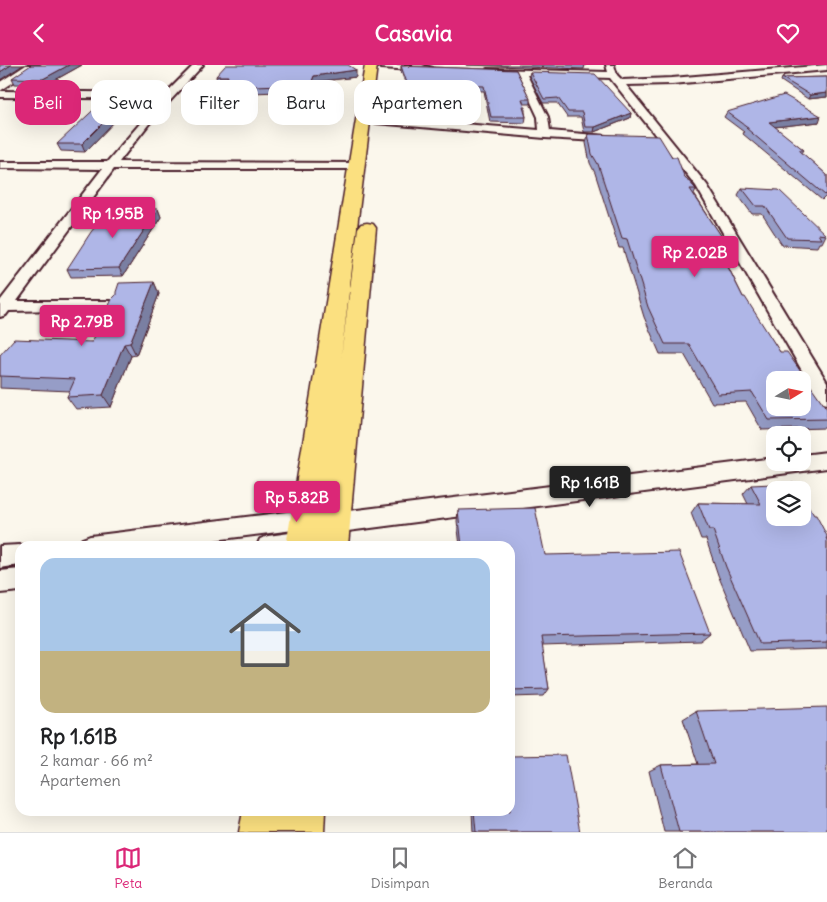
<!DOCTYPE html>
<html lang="id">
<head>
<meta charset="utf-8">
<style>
  body { margin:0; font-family:Delius,sans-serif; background:#f2f2f2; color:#202124; height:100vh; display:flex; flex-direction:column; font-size:19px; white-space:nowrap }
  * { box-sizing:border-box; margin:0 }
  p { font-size:16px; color:#757577 }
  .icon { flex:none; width:28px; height:28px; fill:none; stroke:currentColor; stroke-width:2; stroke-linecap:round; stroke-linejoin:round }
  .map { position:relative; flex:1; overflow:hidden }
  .panel { position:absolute; left:15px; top:476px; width:500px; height:275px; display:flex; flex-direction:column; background:#fff; border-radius:15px; box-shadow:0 5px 20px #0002 }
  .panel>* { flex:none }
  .hud { position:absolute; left:15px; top:15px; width:500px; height:45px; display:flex; gap:10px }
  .needle { width:32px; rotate:80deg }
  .tools { position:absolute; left:766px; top:306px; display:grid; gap:10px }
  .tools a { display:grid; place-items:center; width:45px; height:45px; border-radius:10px; background:#fff; box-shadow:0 5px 20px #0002; font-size:25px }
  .price { position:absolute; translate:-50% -42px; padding:0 11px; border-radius:5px; background:#db2777; color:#fff; font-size:16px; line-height:32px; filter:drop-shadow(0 1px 2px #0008) }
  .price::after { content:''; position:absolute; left:50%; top:30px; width:15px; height:11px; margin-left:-8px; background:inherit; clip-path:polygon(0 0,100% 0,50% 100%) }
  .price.current { background:#222; color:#fff }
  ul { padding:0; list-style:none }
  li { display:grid; align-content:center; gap:10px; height:265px; padding:0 25px }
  li span { display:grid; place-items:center; height:155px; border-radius:15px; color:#555 }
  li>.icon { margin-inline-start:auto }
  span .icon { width:90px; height:90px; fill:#fffc; stroke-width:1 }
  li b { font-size:21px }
  .chip { padding:0 18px; border-radius:15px; background:#fff; box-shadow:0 5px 20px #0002; font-size:18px; line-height:45px }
  .chip.current { background:#db2777; color:#fff }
  header { display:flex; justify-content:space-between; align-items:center; height:65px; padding:0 25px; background:#db2777; color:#fff; font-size:22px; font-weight:800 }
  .menu { display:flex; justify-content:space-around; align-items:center; height:70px; border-top:1px solid #e0e0e0; background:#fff; font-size:14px; color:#757577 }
  .menu a { display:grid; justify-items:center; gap:2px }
  .menu .current { color:#db2777 }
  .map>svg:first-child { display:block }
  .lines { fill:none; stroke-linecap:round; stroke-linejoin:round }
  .street-casing { stroke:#4a1f2b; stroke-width:4 }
  .secondary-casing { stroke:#4a1f2b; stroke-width:3 }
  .highway-casing { stroke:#4a1f2b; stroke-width:3 }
  .street { fill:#fbf7ec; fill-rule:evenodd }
  .secondary { fill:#fbf7ec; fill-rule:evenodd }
  .highway { fill:#fbe080; fill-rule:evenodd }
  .wall { fill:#969dc7; stroke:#4a1f2b }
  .shaded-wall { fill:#7a7fa2; stroke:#4a1f2b }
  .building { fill:#afb6e7; stroke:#4a1f2b; fill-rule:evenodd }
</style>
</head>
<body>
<header><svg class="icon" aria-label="back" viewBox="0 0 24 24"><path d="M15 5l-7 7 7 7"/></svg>Casavia<svg class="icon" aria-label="heart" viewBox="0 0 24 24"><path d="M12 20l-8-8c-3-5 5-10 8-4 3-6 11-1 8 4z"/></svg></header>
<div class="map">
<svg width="827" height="767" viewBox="0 0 827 767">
  <rect width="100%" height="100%" fill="#fbf7ec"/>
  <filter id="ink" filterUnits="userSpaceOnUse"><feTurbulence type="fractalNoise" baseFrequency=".02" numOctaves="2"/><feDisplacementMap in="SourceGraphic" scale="10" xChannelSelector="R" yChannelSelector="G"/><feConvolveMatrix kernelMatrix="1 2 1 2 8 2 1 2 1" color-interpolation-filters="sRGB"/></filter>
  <g filter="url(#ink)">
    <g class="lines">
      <g class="street-casing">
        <g id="street">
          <path d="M194 0H203L148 60 119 97 357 98 363 101 357 104H114L17 236H113L119 238 121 241 119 244 9 246 6 250 0 252V236L102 104 0 103V97H107L161 34 0 32V26L166 28Z"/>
          <path d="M377 0H422L433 3 429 6 381 3Z"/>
          <path d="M606 0H614L617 10 622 15 672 13 827 0V5L672 19 626 20 707 120 827 317V339L820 337 696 121 610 13 527 10 548 52 550 66 618 72 619 74 618 76 614 77 545 73 376 58 371 55 376 52 539 65 538 52 518 9H490L487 8V4L608 7Z"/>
          <path d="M827 387V403L348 466 333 460 167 481H79L82 474 90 471 335 441 349 446 775 393V398H802V390Z"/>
          <path d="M312 465 320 468 323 475 320 481H257L260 474 268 471Z"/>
          <path d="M20 480 25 481H20V500L0 503V481Z"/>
          <path d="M20 504V526L0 528V506Z"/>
        </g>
      </g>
      <g class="secondary-casing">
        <path id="secondary" d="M26 0H40L0 26V17Z"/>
      </g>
      <g class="highway-casing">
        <g id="highway">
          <path d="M365 0H377L341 292 358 163 361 159 367 158 373 159 376 163 348 481H286Z"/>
          <path d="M243 746H325L324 767H239Z"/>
        </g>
      </g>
      <use href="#street" class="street"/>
      <use href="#secondary" class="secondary"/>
      <use href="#highway" class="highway"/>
    </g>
    <g class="wall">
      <path d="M82 0 46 20 15 19 12 13Z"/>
      <path d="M466 0H585L584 4Z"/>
      <path d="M401 1 516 5 530 34V39H524L525 42V47L526 52 525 58 490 57 484 26 456 25 447 44H427L428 25 408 26 401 6Z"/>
      <path d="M530 7 631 48 630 53 594 67H584L581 52H567L557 38H543L529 11Z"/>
      <path d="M216 11 356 12 314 17 302 51H273L272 44 279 27 225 29 224 22 225 18H217Z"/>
      <path d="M827 12V32L808 34 781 16 782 13Z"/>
      <path d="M115 46 118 53 85 87 61 86 57 79Z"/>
      <path d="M727 47 819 57 774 62 804 85 802 88 827 110V130L822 135 743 69 744 67 724 52Z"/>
      <path d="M588 69 684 111 696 124 694 129 722 172 718 181 743 232 780 287 827 344V362L825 363 762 365 746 337 712 338 684 289H660L644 252 623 183H619L595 108 590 98 586 78Z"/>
      <path d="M742 123 826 170 822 178H819L817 182 782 180 762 149H752L738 130Z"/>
      <path d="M158 144 161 152 123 211 71 212 67 204Z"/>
      <path d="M154 217 159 229 136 290 131 291 111 342 76 344 67 332 70 326 0 323V290L92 277Z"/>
      <path d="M751 420 827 471V584L750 586 718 510 706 474H701L691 448 698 438 748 439 743 429Z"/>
      <path d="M458 445 545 490 710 568 700 576 542 581 549 624 544 631 510 632V481H460L457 456Z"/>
      <path d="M696 646 827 767H664L649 706 661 700 698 699 683 654Z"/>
      <path d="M472 746H510L580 767H473Z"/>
    </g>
    <g class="shaded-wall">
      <path d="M11 0H23L0 15V7Z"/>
      <path d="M69 0H82L46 20 43 14Z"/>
      <path d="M356 5V12L314 17 302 51 301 44 314 11Z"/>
      <path d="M456 20V25L447 44V39Z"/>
      <path d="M827 28V32L808 34 810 30Z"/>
      <path d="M115 46 118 53 85 87 82 79Z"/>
      <path d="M631 48 630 53 594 67 595 62Z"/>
      <path d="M821 51 819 57 766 63 769 57Z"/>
      <path d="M158 144 161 152 123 211 119 203Z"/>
      <path d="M154 217 159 229 136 290 130 278Z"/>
      <path d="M124 279 131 291 111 342 103 330Z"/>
    </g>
    <g class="building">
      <path d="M0 0H11L0 7Z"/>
      <path d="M31 0H69L43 14 12 13Z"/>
      <path d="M226 0H348L356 5 314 11 301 44H272L283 20 224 22 228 11H216Z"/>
      <path d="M401 1 516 5 530 34H522L525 42H523L526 52H491L484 21 456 20 447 39 427 38 428 20 408 21Z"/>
      <path d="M530 7 595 9 631 48 595 62H585L582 47H568L558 33 544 34Z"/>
      <path d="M827 12V28L810 30 782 13Z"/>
      <path d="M784 30 821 51 769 57 804 85H799L827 110V128L825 130 746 63H749L727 47Z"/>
      <path d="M104 35 115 46 82 79H57Z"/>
      <path d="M588 69 659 71 672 92H677L684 111 696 124H690L722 172H713L743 232H745L780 287H787L827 344V354L769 355 752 327 718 329 689 279H665L648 242 627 174 622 173 598 99 592 89ZM775 315H802V342H775Z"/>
      <path d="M742 123 779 125 826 170 818 169 821 174 787 173 765 141H756Z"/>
      <path d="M110 143 158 144 119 203 67 204 91 167Z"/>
      <path d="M154 217 130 278 124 279 103 330 67 332 75 314 0 311V290L14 274 92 277 112 234 116 230V227L119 218Z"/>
      <path d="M794 418 799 425H775V452H802V431L814 450H816L827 471V473H826L827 475V577L760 579 726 502 713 465H709L698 438 761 439 751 420Z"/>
      <path d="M535 443 545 490 679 487 710 568 541 572 549 624 510 625V481H462L458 445Z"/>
      <path d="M827 642V767H679L661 700 714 699 696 646Z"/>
      <path d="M566 690 580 767H476L474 746H510V691Z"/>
    </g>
  </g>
</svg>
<div class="tools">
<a><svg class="needle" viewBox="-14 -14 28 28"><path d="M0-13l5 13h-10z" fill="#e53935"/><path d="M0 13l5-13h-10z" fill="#757577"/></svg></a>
<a><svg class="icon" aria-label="locate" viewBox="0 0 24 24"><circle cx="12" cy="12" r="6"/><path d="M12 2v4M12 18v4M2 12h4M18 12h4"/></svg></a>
<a><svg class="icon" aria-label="layers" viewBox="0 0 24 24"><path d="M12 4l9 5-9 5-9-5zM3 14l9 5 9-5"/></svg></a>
</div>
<b class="price" style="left:113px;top:174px">Rp 1.95B</b>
<b class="price" style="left:695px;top:213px">Rp 2.02B</b>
<b class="price" style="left:82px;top:282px">Rp 2.79B</b>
<b class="price current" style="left:590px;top:443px">Rp 1.61B</b>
<b class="price" style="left:297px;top:458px">Rp 5.82B</b>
<div class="hud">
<a class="chip current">Beli</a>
<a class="chip">Sewa</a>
<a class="chip">Filter</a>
<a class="chip">Baru</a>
<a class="chip">Apartemen</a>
</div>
<section class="panel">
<ul>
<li><span style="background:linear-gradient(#a9c7e8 60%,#c2b280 0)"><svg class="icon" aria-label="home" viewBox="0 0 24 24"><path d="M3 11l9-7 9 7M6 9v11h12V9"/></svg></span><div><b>Rp 1.61B</b><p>2 kamar · 66 m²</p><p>Apartemen</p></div></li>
</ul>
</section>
</div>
<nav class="menu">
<a class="current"><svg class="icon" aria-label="map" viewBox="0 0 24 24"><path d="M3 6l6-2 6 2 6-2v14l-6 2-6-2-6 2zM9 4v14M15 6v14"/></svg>Peta</a>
<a><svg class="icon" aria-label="saved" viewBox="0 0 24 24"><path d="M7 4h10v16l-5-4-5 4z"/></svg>Disimpan</a>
<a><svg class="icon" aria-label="home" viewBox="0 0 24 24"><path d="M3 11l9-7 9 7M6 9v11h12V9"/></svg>Beranda</a>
</nav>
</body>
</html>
